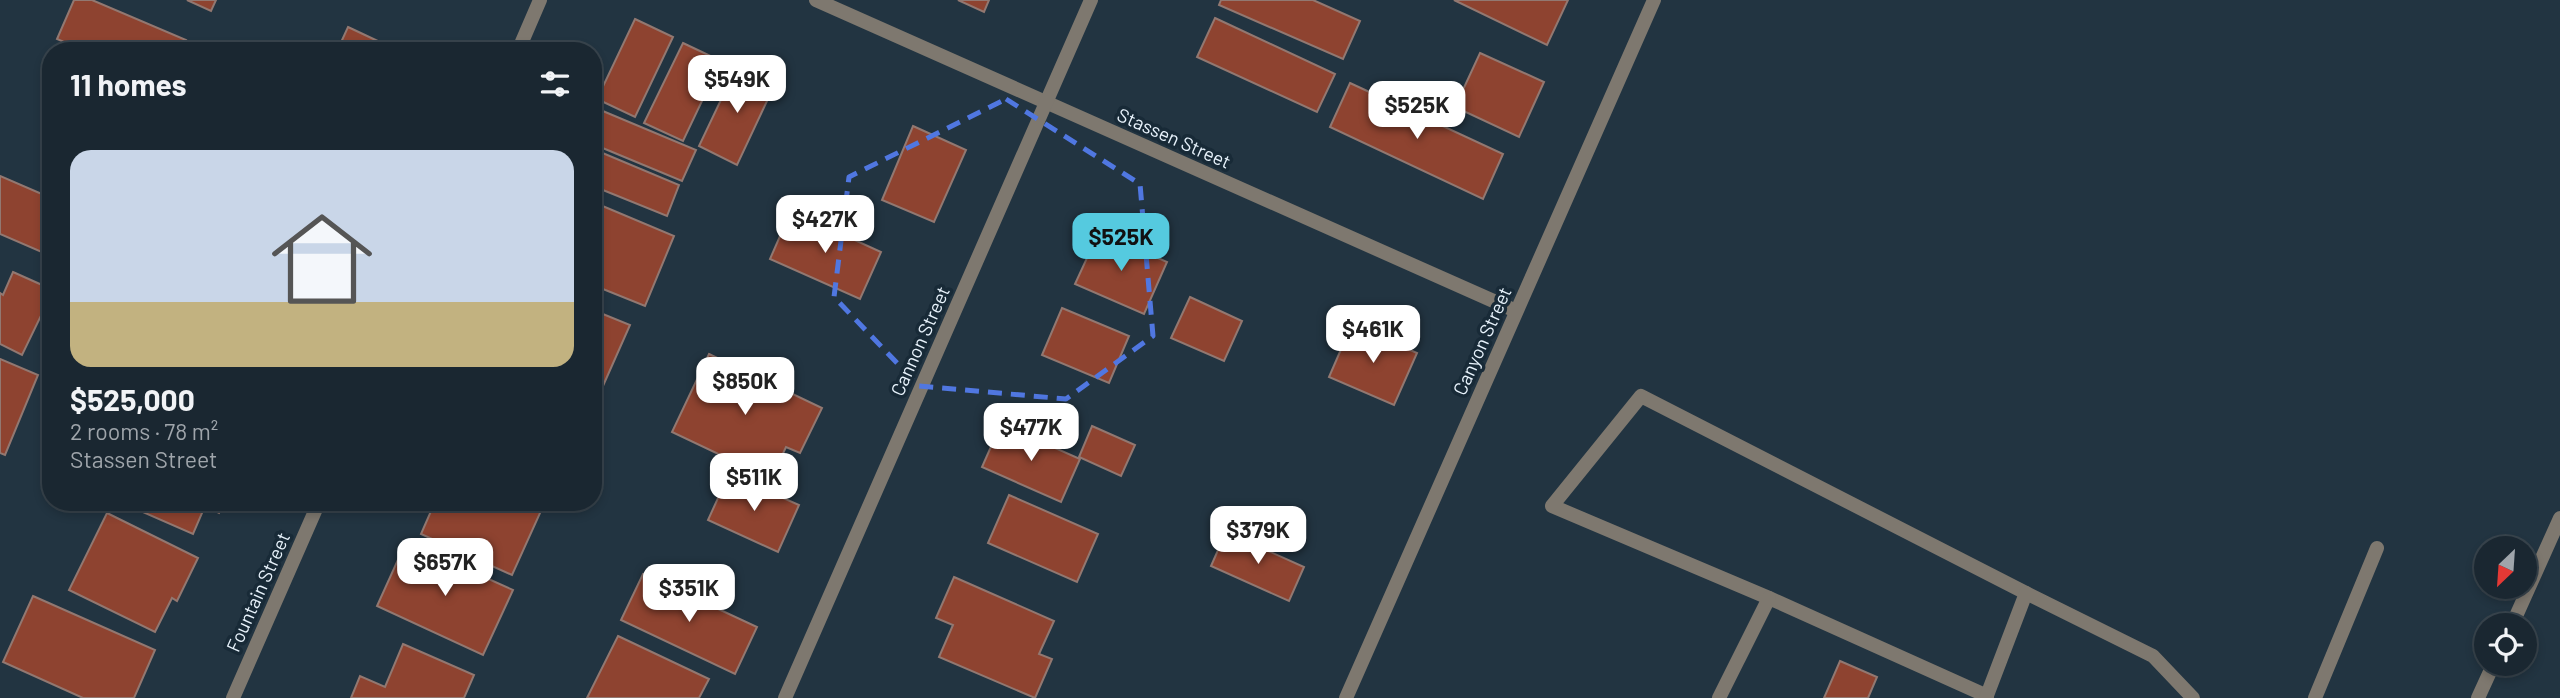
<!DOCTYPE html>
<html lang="en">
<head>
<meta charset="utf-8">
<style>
  body { margin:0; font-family:Barlow,sans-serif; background:#27333d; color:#f1f3f6; height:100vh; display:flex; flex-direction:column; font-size:26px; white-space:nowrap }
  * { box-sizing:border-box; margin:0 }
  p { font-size:23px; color:#9fa5ab }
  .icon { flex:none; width:38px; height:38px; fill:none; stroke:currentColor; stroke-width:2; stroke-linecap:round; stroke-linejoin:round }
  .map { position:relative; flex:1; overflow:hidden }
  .side { position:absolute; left:42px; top:42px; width:560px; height:469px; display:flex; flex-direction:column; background:#1a2731; border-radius:28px; box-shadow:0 4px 10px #0003,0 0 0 2px #38444d }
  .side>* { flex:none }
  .needle { width:46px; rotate:205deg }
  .controls { position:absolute; left:2474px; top:536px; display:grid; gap:14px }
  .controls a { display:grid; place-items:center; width:63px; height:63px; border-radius:50%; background:#1a2731; box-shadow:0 4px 10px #0003,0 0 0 2px #38444d; font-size:35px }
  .price { position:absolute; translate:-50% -60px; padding:0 16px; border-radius:14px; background:#fff; color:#222; font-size:23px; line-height:46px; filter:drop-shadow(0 2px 4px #0008) }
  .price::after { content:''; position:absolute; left:50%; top:42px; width:21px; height:16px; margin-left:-10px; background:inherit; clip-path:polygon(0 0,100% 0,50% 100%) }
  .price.selected { background:#55cadf; color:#111 }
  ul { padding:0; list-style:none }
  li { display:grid; align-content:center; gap:14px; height:371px; padding:0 28px }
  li+li { border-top:2px solid #38444d }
  li span { display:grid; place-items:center; height:217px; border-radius:21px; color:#555 }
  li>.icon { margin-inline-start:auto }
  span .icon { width:126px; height:126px; fill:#fffc; stroke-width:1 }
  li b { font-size:30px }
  h2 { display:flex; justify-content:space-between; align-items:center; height:84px; padding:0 28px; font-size:30px }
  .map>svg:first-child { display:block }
  .building { fill:#8e4330; stroke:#927871; stroke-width:2 }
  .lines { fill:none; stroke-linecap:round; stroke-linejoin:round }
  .lane { stroke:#7e786f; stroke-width:14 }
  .street { stroke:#7e786f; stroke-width:14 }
  .marked { fill:none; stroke:#5077e1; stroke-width:5; stroke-dasharray:14 9; stroke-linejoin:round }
  .labels { text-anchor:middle; stroke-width:7; stroke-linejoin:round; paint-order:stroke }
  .street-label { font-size:19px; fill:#e8f3fc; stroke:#182a37 }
</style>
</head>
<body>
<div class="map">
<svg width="2560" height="698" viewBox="0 0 2560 698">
  <rect width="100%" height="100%" fill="#223441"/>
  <g class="building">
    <path d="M74 0H92L186 40 181 51H85L57 39Z"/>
    <path d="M187 0H216L211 11Z"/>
    <path d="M958 0H989L984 12Z"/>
    <path d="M1221 0H1313L1360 21 1343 59 1219 5Z"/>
    <path d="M1454 0H1568L1547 45Z"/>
    <path d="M1215 18 1335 74 1317 112 1197 57Z"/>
    <path d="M635 19 673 37 635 117 597 99Z"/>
    <path d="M348 27 399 51H337Z"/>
    <path d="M683 43 721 61 683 141 644 123Z"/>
    <path d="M1480 53 1544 82 1519 137 1455 107Z"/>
    <path d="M737 66 775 84 737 165 699 146Z"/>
    <path d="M1350 83 1503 154 1483 199 1330 127Z"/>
    <path d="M598 109 696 150 682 181 593 144V121Z"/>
    <path d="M913 126 966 150 934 222 882 200Z"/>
    <path d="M593 149 679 185 667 216 593 186Z"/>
    <path d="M0 176 51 198V256L0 234Z"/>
    <path d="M593 202 674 236 645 306 593 285Z"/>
    <path d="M791 211 881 252 860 299 770 259Z"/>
    <path d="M1099 232 1167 262 1144 314 1075 284Z"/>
    <path d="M13 272 51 289V295L22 355 0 344V293L3 295Z"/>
    <path d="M1190 297 1242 321 1224 361 1171 338Z"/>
    <path d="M1062 308 1129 336 1109 383 1042 355Z"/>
    <path d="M593 310 630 325 599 395 593 393Z"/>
    <path d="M1352 324 1417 353 1394 405 1329 377Z"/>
    <path d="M709 354 822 408 800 453 786 447 771 479 672 432Z"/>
    <path d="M0 359 38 375 5 455 0 453Z"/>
    <path d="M1001 424 1080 459 1061 502 982 467Z"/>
    <path d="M1092 426 1135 445 1121 476 1079 457Z"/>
    <path d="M729 474 799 505 778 552 708 520Z"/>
    <path d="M1009 495 1098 534 1077 582 988 543Z"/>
    <path d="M120 502H224L219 513 205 506 193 534Z"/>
    <path d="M435 502H545L512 575 421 534Z"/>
    <path d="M107 513 198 558 177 601 172 598 155 632 69 590Z"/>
    <path d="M1226 532 1304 567 1289 601 1211 566Z"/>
    <path d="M406 542 513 590 483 655 377 606Z"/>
    <path d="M643 574 757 627 735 674 621 620Z"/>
    <path d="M954 577 1054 621 1039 654 1052 659 1035 698 939 657 953 625 936 618Z"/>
    <path d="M33 596 155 650 134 698H83L3 662Z"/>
    <path d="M618 636 709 679 699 698H587Z"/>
    <path d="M403 644 474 675 464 698H351L360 676 385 687Z"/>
    <path d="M1840 661 1877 677 1868 698H1824Z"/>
  </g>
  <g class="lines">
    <g class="lane">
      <path d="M1987 696 1769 598 1552 506 1641 396 2026 593"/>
      <path d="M1719 698 1769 598"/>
      <path d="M1986 698 2026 593 2153 656 2193 698"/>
      <path d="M2315 698 2377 548"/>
    </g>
    <g class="street">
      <path d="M816 0 1516 311"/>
      <path d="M518 51 540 0"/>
      <path d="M2512 625 2560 518"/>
      <path d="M233 698 319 502"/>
      <path d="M785 698 1091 0"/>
      <path d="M1346 698 1654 0"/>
      <path d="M2478 698 2494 663"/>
    </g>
  </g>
  <path class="marked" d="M1006 99 1140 184 1153 336 1066 399 919 386 834 297 849 177Z"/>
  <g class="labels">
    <g class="street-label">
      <text transform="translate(1174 138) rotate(24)" y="7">Stassen Street</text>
      <text transform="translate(920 341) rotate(-66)" y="7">Cannon Street</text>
      <text transform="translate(1482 341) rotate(-66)" y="7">Canyon Street</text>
      <text transform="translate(258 592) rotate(-66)" y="7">Fountain Street</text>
    </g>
  </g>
</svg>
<div class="controls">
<a><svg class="needle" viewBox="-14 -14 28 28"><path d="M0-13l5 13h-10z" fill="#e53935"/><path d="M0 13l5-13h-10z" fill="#9fa5ab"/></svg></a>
<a><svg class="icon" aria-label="locate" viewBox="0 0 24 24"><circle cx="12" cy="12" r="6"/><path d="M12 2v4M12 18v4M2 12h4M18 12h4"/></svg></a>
</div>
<b class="price" style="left:737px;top:115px">$549K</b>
<b class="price" style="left:1417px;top:141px">$525K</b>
<b class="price" style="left:825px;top:255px">$427K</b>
<b class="price selected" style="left:1121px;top:273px">$525K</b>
<b class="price" style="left:1373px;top:365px">$461K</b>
<b class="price" style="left:745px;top:417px">$850K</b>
<b class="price" style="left:1031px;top:463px">$477K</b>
<b class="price" style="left:754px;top:513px">$511K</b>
<b class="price" style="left:1258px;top:566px">$379K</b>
<b class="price" style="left:445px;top:598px">$657K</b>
<b class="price" style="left:689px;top:624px">$351K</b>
<section class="side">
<h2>11 homes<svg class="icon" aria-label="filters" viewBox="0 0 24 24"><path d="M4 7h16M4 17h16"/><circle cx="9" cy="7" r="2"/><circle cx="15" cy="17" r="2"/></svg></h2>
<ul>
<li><span style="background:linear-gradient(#c9d6e8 70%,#c2b280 0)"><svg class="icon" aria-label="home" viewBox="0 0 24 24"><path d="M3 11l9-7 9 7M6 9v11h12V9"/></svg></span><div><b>$525,000</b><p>2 rooms · 78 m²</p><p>Stassen Street</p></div></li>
</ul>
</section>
</div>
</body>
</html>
